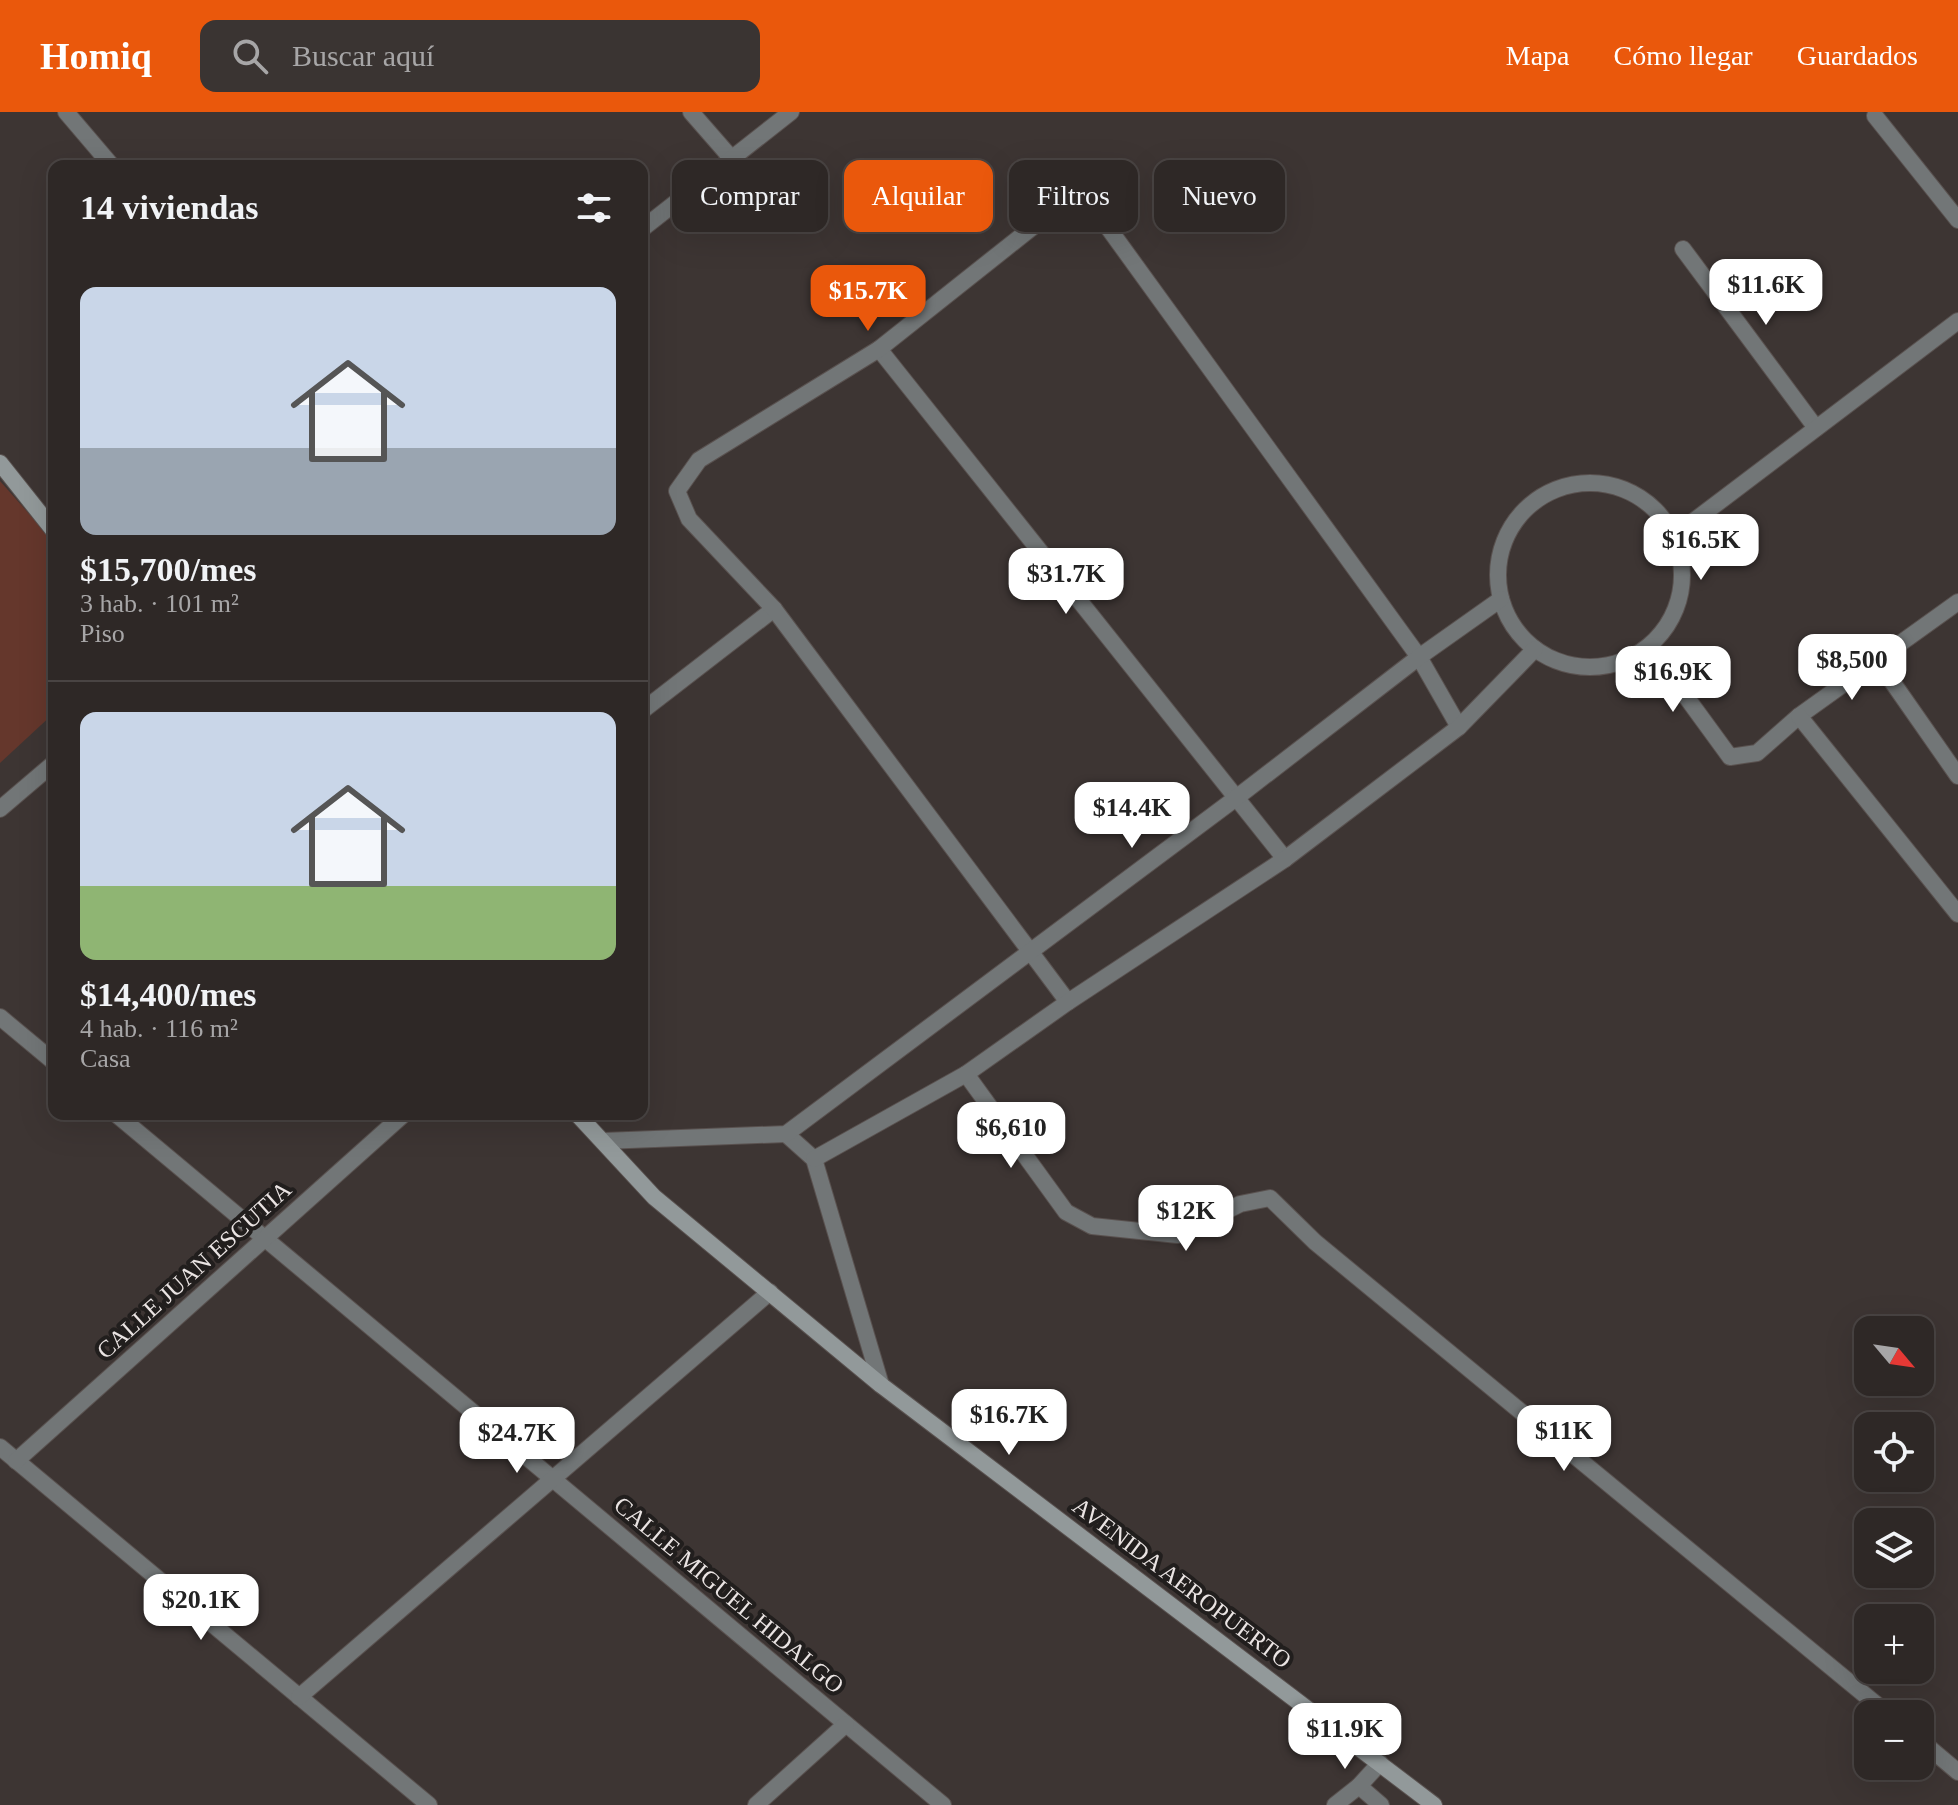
<!DOCTYPE html>
<html lang="es">
<head>
<meta charset="utf-8">
<style>
  body { margin:0; font-family:Georgia,serif; background:#3a3432; color:#f1f3f6; height:100vh; display:flex; flex-direction:column; font-size:30px; white-space:nowrap }
  * { box-sizing:border-box; margin:0 }
  p { font-size:26px; color:#a7a6a7 }
  .icon { flex:none; width:44px; height:44px; fill:none; stroke:currentColor; stroke-width:2; stroke-linecap:round; stroke-linejoin:round }
  .map { position:relative; flex:1; overflow:hidden }
  .details { position:absolute; left:48px; top:48px; width:600px; height:960px; display:flex; flex-direction:column; background:#2e2826; border-radius:16px; box-shadow:0 8px 32px #0002,0 0 0 2px #494443 }
  .details>* { flex:none }
  .guide { position:absolute; left:672px; top:48px; width:760px; height:72px; display:flex; gap:16px }
  .needle { width:52px; rotate:119deg }
  .buttons { position:absolute; left:1854px; top:1204px; display:grid; gap:16px }
  .buttons a { display:grid; place-items:center; width:80px; height:80px; border-radius:16px; background:#2e2826; box-shadow:0 8px 32px #0002,0 0 0 2px #494443; font-size:40px }
  .price { position:absolute; translate:-50% -68px; padding:0 18px; border-radius:16px; background:#fff; color:#222; font-size:26px; line-height:52px; filter:drop-shadow(0 2px 4px #0008) }
  .price::after { content:''; position:absolute; left:50%; top:48px; width:24px; height:18px; margin-left:-12px; background:inherit; clip-path:polygon(0 0,100% 0,50% 100%) }
  .price.current { background:#ea580c; color:#fff }
  ul { padding:0; list-style:none }
  li { display:grid; align-content:center; gap:16px; height:424px; padding:0 32px }
  li+li { border-top:2px solid #494443 }
  li span { display:grid; place-items:center; height:248px; border-radius:16px; color:#555 }
  li>.icon { margin-inline-start:auto }
  span .icon { width:144px; height:144px; fill:#fffc; stroke-width:1 }
  li b { font-size:34px }
  h2 { display:flex; justify-content:space-between; align-items:center; height:96px; padding:0 32px; font-size:34px }
  .chip { padding:0 28px; border-radius:16px; background:#2e2826; box-shadow:0 8px 32px #0002,0 0 0 2px #494443; font-size:28px; line-height:72px }
  .chip.current { background:#ea580c; color:#fff }
  header { display:flex; align-items:center; gap:48px; box-sizing:border-box; height:112px; padding:0 40px; background:#ea580c; color:#fff }
  header strong { font-size:38px }
  nav { display:flex; gap:44px; margin-inline-start:auto; font-size:28px }
  .search { width:560px; height:72px; background:#3a3432; display:flex; align-items:center; gap:20px; box-sizing:border-box; padding:0 28px; border-radius:16px; color:#a7a6a7; font-size:30px }
  .map>svg:first-child { display:block }
  .green { fill:#65372c }
  .lines { fill:none; stroke-linecap:round; stroke-linejoin:round }
  .street-casing { stroke:#59514f; stroke-width:18 }
  .secondary-casing { stroke:#59514f; stroke-width:18 }
  .street { stroke:#727677; stroke-width:16 }
  .secondary { stroke:#92999a; stroke-width:16 }
  .labels { text-anchor:middle; stroke-width:8; stroke-linejoin:round; paint-order:stroke }
  .street-label { font-size:24px; fill:#eae4e3; stroke:#211e1d }
</style>
</head>
<body>
<header>
<strong>Homiq</strong>
<div class="search"><svg class="icon" aria-label="search" viewBox="0 0 24 24"><circle cx="10" cy="10" r="6"/><path d="M15 15l6 6"/></svg>Buscar aquí</div>
<nav><a>Mapa</a><a>Cómo llegar</a><a>Guardados</a></nav>
</header>
<div class="map">
<svg width="1958" height="1693" viewBox="0 0 1958 1693">
  <rect width="100%" height="100%" fill="#3d3533"/>
  <path class="green" d="M0 369 54 430V601L0 651Z"/>
  <g class="lines">
    <g class="street-casing">
      <g id="street">
        <path d="M66 0 112 54"/>
        <path d="M691 0 732 47"/>
        <path d="M1875 4 1958 108"/>
        <path d="M642 117 791 0"/>
        <path d="M1683 137 1816 316"/>
        <path d="M879 237 1285 747"/>
        <circle cx="1590" cy="463" r="92"/>
        <path d="M1674 424 1958 209"/>
        <path d="M1649 534 1730 645 1757 641 1799 604 1958 490"/>
        <path d="M1877 548 1958 664"/>
        <path d="M642 599 774 497"/>
        <path d="M1799 604 1958 802"/>
        <path d="M0 697 54 651"/>
        <path d="M1068 890 774 497 689 407 677 379 699 348 879 237 1049 102 1080 95 1104 110 1419 545 1459 615"/>
        <path d="M0 905 54 950"/>
        <path d="M966 962 1066 1100 1092 1114 1178 1123 1240 1092 1270 1086 1315 1130 1888 1602"/>
        <path d="M116 1002 943 1693"/>
        <path d="M786 1022 814 1047 881 1273"/>
        <path d="M603 1029 786 1022 1236 686 1419 545 1501 487"/>
        <path d="M814 1047 966 962 1068 890 1285 747 1459 615 1535 537"/>
        <path d="M0 1335 429 1693"/>
        <path d="M16 1349 404 1002"/>
        <path d="M299 1585 770 1180"/>
        <path d="M1920 1628 1958 1660"/>
        <path d="M1359 1674 1381 1693"/>
        <path d="M756 1693 846 1612"/>
        <path d="M1335 1693 1359 1674 1380 1651"/>
      </g>
    </g>
    <g class="secondary-casing">
      <g id="secondary">
        <path d="M0 351 54 419"/>
        <path d="M577 1002 654 1085 881 1273 1434 1693"/>
      </g>
    </g>
    <use href="#street" class="street"/>
    <use href="#secondary" class="secondary"/>
  </g>
  <g class="labels">
    <g class="street-label">
      <text transform="translate(194 1158) rotate(-42)" y="8">CALLE JUAN ESCUTIA</text>
      <text transform="translate(1182 1471) rotate(37)" y="8">AVENIDA AEROPUERTO</text>
      <text transform="translate(729 1483) rotate(40)" y="8">CALLE MIGUEL HIDALGO</text>
    </g>
  </g>
</svg>
<div class="buttons">
<a><svg class="needle" viewBox="-14 -14 28 28"><path d="M0-13l5 13h-10z" fill="#e53935"/><path d="M0 13l5-13h-10z" fill="#a7a6a7"/></svg></a>
<a><svg class="icon" aria-label="locate" viewBox="0 0 24 24"><circle cx="12" cy="12" r="6"/><path d="M12 2v4M12 18v4M2 12h4M18 12h4"/></svg></a>
<a><svg class="icon" aria-label="layers" viewBox="0 0 24 24"><path d="M12 4l9 5-9 5-9-5zM3 14l9 5 9-5"/></svg></a>
<a>+</a>
<a>−</a>
</div>
<b class="price" style="left:1766px;top:215px">$11.6K</b>
<b class="price current" style="left:868px;top:221px">$15.7K</b>
<b class="price" style="left:1701px;top:470px">$16.5K</b>
<b class="price" style="left:1066px;top:504px">$31.7K</b>
<b class="price" style="left:1852px;top:590px">$8,500</b>
<b class="price" style="left:1673px;top:602px">$16.9K</b>
<b class="price" style="left:1132px;top:738px">$14.4K</b>
<b class="price" style="left:1011px;top:1058px">$6,610</b>
<b class="price" style="left:1186px;top:1141px">$12K</b>
<b class="price" style="left:1009px;top:1345px">$16.7K</b>
<b class="price" style="left:1564px;top:1361px">$11K</b>
<b class="price" style="left:517px;top:1363px">$24.7K</b>
<b class="price" style="left:201px;top:1530px">$20.1K</b>
<b class="price" style="left:1345px;top:1659px">$11.9K</b>
<div class="guide">
<a class="chip">Comprar</a>
<a class="chip current">Alquilar</a>
<a class="chip">Filtros</a>
<a class="chip">Nuevo</a>
</div>
<section class="details">
<h2>14 viviendas<svg class="icon" aria-label="filters" viewBox="0 0 24 24"><path d="M4 7h16M4 17h16"/><circle cx="9" cy="7" r="2"/><circle cx="15" cy="17" r="2"/></svg></h2>
<ul>
<li><span style="background:linear-gradient(#c9d6e8 65%,#9aa5b1 0)"><svg class="icon" aria-label="home" viewBox="0 0 24 24"><path d="M3 11l9-7 9 7M6 9v11h12V9"/></svg></span><div><b>$15,700/mes</b><p>3 hab. · 101 m²</p><p>Piso</p></div></li>
<li><span style="background:linear-gradient(#c9d6e8 70%,#8fb573 0)"><svg class="icon" aria-label="home" viewBox="0 0 24 24"><path d="M3 11l9-7 9 7M6 9v11h12V9"/></svg></span><div><b>$14,400/mes</b><p>4 hab. · 116 m²</p><p>Casa</p></div></li>
</ul>
</section>
</div>
</body>
</html>
